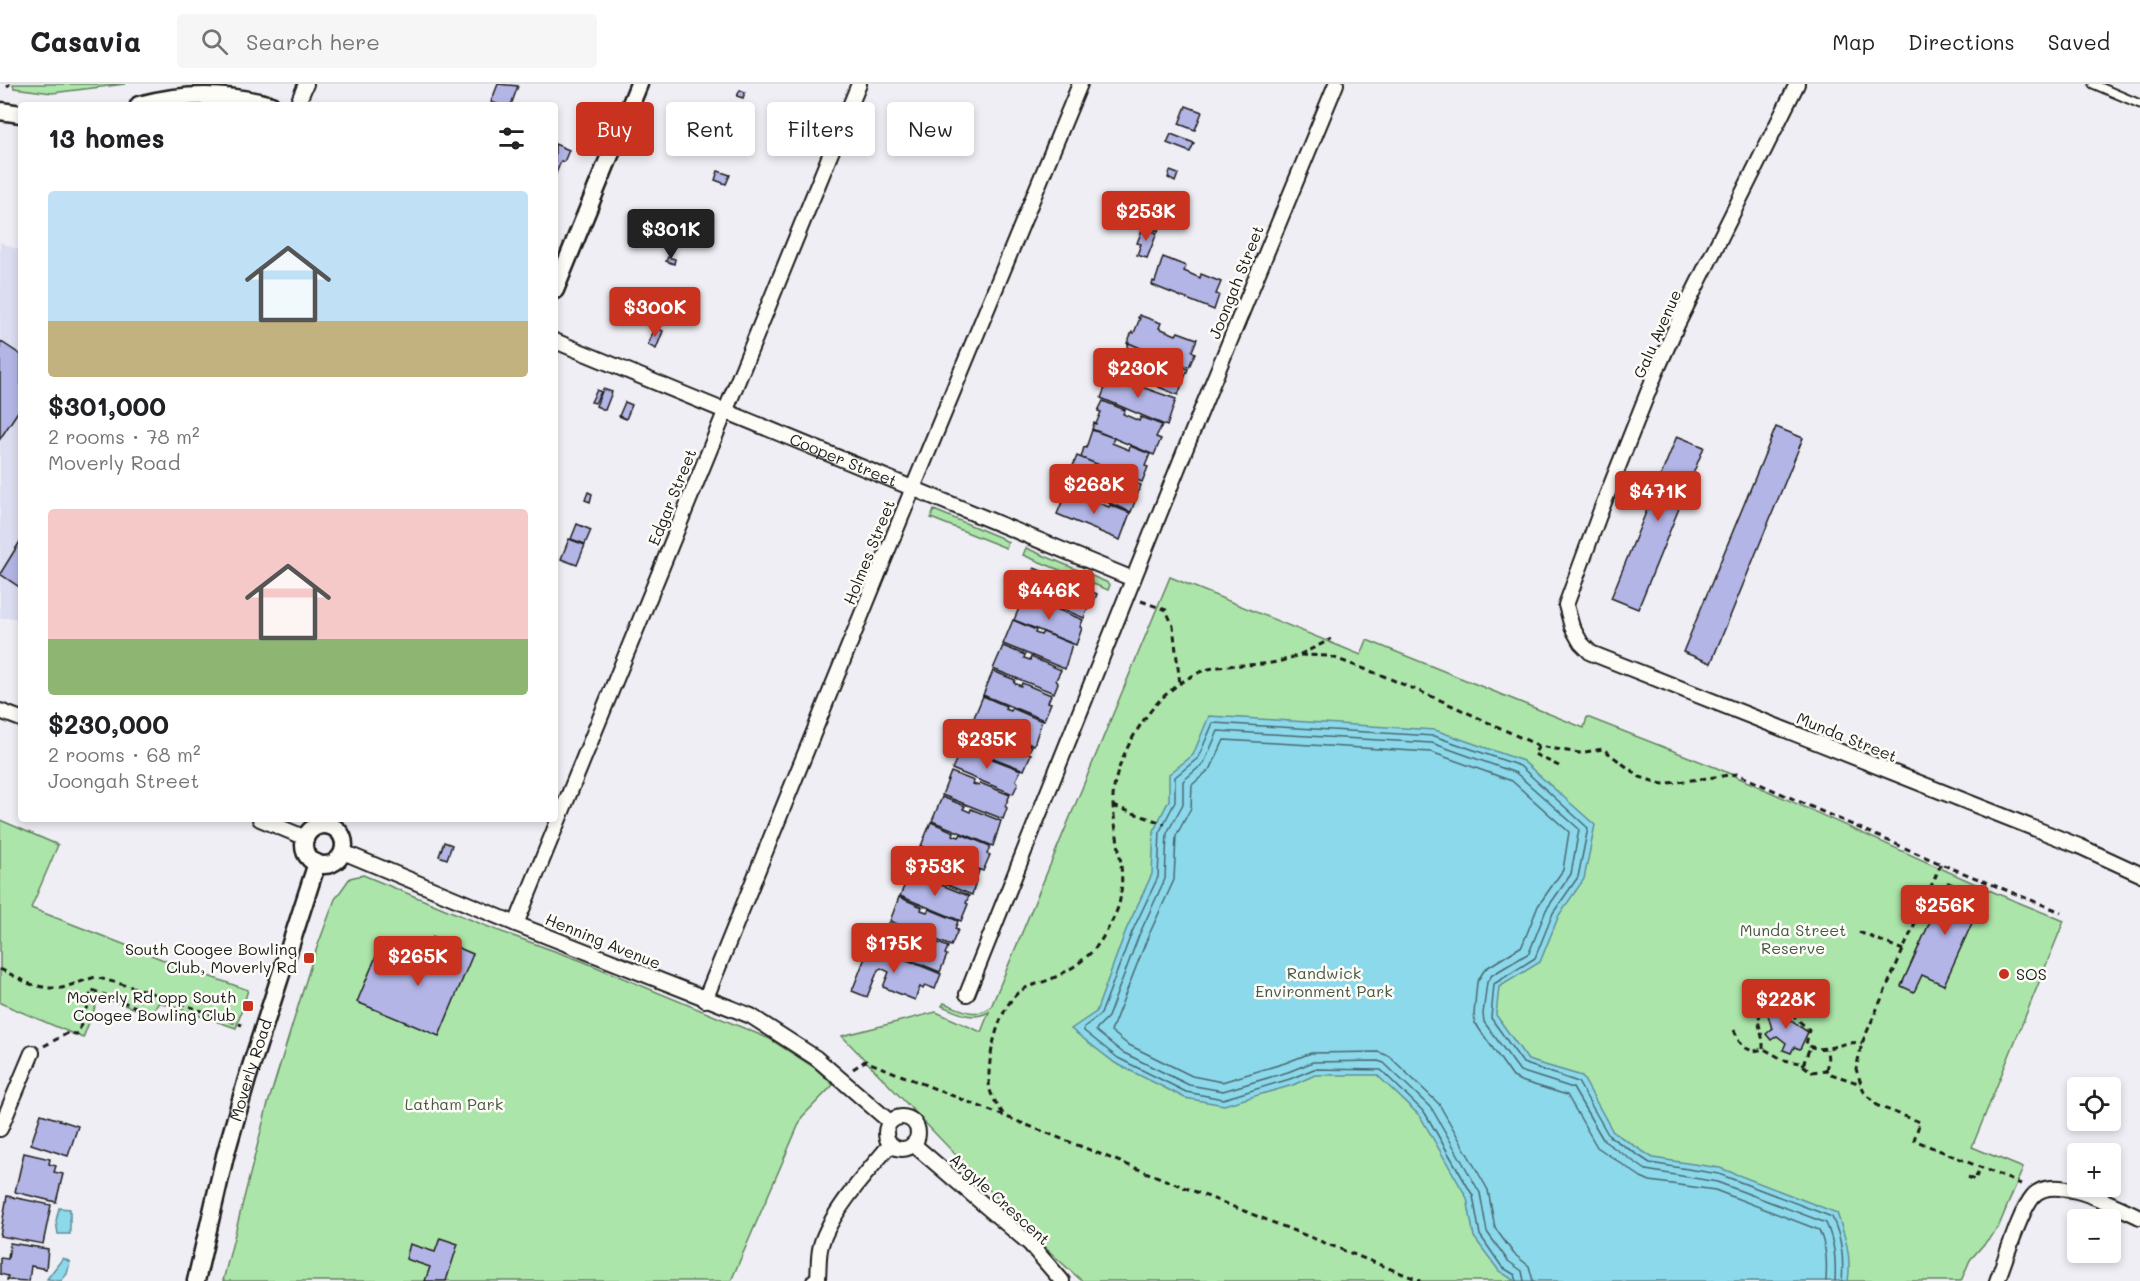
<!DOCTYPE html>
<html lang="en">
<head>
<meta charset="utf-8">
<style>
  body { margin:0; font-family:Mali,sans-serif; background:#f6f6f6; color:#202124; height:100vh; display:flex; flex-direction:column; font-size:22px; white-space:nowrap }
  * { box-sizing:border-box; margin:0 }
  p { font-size:20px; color:#757577 }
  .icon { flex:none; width:33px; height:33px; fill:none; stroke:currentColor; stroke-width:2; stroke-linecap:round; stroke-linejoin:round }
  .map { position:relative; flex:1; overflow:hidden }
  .panel { position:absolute; left:18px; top:18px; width:540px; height:720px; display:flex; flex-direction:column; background:#fff; border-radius:6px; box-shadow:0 3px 9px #0003 }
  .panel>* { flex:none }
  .banner { position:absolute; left:576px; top:18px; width:570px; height:54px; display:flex; gap:12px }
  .buttons { position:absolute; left:2067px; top:993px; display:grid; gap:12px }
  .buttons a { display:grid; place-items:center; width:54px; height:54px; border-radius:6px; background:#fff; box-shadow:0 3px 9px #0003; font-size:30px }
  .price { position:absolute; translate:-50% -51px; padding:0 14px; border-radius:6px; background:#c8321e; color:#fff; font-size:20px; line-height:39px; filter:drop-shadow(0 2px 3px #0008) }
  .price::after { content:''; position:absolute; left:50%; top:36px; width:18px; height:14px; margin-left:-9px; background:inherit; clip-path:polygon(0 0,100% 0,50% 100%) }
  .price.on { background:#222; color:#fff }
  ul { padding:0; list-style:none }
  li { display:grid; align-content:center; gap:12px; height:318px; padding:0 30px }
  li span { display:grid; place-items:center; height:186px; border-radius:6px; color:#555 }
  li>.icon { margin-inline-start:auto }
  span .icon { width:108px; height:108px; fill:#fffc; stroke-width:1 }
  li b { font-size:26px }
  h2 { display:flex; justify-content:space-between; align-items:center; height:72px; padding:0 30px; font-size:26px }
  .chip { padding:0 21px; border-radius:6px; background:#fff; box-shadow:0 3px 9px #0003; font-size:21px; line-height:54px }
  .chip.on { background:#c8321e; color:#fff }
  header { display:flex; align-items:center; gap:36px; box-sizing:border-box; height:84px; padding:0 30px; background:#fff; border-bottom:2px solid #e0e0e0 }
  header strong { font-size:28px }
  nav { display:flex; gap:33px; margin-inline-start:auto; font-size:21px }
  .search { width:420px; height:54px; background:#f6f6f6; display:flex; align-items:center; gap:15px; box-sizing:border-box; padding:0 21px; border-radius:6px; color:#757577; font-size:22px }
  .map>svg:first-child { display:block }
  .built { fill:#dcddf0 }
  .green { fill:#ace5a9; stroke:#648062; stroke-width:1.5 }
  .water { fill:#8cd9eb; stroke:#5f8d98; stroke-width:1.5 }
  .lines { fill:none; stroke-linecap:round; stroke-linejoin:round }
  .shore { stroke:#49686f; stroke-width:1.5 }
  .building { fill:#b3b5e6; stroke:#1c1c1c; stroke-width:1.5 }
  .service-casing { stroke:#1c1c1c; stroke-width:11 }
  .minor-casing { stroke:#1c1c1c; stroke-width:18 }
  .tertiary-casing { stroke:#1c1c1c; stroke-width:21 }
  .path { stroke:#1c1c1c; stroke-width:3; stroke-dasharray:6 4.5; stroke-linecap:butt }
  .service { stroke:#fdfcf7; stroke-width:7 }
  .minor { stroke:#fdfcf7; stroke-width:14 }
  .tertiary { stroke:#fdfcf7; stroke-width:16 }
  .poi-dot { fill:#c8321e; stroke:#fdfcf7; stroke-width:2 }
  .labels { text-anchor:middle; stroke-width:5; stroke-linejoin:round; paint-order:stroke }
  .street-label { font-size:16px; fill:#1c1c1c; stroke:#fdfcf7 }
  .park-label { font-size:16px; fill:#475846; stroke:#fdfcf7 }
  .poi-label { font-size:16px; fill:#1c1c1c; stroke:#fdfcf7; text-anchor:end }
</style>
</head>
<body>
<header>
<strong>Casavia</strong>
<div class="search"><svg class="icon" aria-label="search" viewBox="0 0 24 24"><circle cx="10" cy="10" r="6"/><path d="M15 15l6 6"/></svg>Search here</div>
<nav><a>Map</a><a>Directions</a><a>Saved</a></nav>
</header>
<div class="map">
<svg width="2140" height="1197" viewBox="0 0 2140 1197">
  <rect width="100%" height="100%" fill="#eeeef4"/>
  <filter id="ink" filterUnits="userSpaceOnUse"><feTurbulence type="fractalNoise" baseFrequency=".0167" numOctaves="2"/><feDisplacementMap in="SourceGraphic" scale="12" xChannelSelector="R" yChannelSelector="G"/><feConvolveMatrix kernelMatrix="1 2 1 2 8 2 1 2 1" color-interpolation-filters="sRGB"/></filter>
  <g filter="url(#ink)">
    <path class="built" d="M0 158 21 167V534H0Z"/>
    <g class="green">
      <path d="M13 0H125L52 9 14 4Z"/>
      <path d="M934 426 999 453 1008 458 1006 464 931 434Z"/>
      <path d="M1026 464 1106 498 1110 501 1108 506 1023 471Z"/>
      <path d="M1170 493 1361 571 1367 556 1584 644 1587 633 1717 684 1998 810 2064 837 1972 1063 2023 1084 1998 1144 1970 1176 1961 1197H1082L1042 1161 842 952 936 928 981 948 989 928C972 937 959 929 942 922L944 919C961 925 975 935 991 923Z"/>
      <path d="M0 736 58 761 31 824 174 880 248 906 236 944 159 918 152 930 99 913 83 954 0 919Z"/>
      <path d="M363 791 491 844 582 877 770 955 815 984 833 1001 802 1033 731 1197H223L267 1023 312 877 335 815 350 794Z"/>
    </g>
    <g class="water">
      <path d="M1209 632 1435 646 1523 677 1595 741 1584 795 1559 831 1540 878 1499 903 1496 931 1528 976 1582 992 1613 1048 1653 1074 1720 1084 1837 1129C1845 1152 1852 1172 1848 1197H1515L1499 1187 1474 1153 1467 1114 1420 1032 1377 991H1315L1293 1001 1224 1021 1185 1014 1115 979 1071 945 1096 928 1126 846 1152 790 1154 746 1169 716V690L1193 671Z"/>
      <path d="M59 1124 70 1125V1150H58L56 1137Z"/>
      <path d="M63 1174 70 1178 67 1190 61 1197 47 1195Z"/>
    </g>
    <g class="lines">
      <g class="shore">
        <path d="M1517 1197 1515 1191 1502 1183 1480 1151 1473 1112 1425 1029 1381 986 1314 985 1290 995 1223 1015 1186 1008 1118 974 1084 947V943L1101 930 1132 848 1158 793 1160 747 1175 718V693L1198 674 1213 639 1434 652 1520 682 1588 744 1578 793 1553 829 1535 874 1494 900 1491 934 1523 979 1578 998 1609 1052 1650 1079 1719 1090 1832 1133C1842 1155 1844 1174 1842 1197"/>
        <path d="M1524 1197 1522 1187 1508 1177 1487 1148 1480 1109 1432 1025 1384 979 1378 977 1313 978 1288 988 1223 1007 1189 1001 1122 968 1096 947 1097 944 1108 933 1139 851 1165 795 1167 749 1183 720V697L1204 679 1218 647 1432 659 1516 689 1579 745 1571 790 1546 826 1529 869 1492 891 1487 898 1483 930 1484 938 1520 987 1573 1004 1604 1057 1646 1086 1717 1098 1826 1139C1835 1159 1836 1176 1835 1197"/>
        <path d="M1533 1197 1529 1182 1514 1170 1495 1144 1488 1106 1439 1020 1389 972 1378 968 1311 969 1285 979 1222 998 1192 992 1127 960 1111 947 1147 855 1174 796 1176 752 1191 724 1192 701 1211 684 1224 656 1431 668 1512 697 1569 748 1563 786 1538 822 1522 862 1485 885 1477 898 1474 930 1475 939 1513 993 1521 997 1567 1011 1597 1063 1641 1093 1650 1097 1715 1106 1819 1146C1827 1164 1827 1178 1826 1197"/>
      </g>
    </g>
    <g class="building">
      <path d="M498 0 518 2 511 21H500L491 18Z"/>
      <path d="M740 6 745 8 743 14 737 12Z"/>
      <path d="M1186 22 1202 28 1195 46 1179 40Z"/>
      <path d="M728 39 737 43 732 54 723 50Z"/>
      <path d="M736 44 742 46 738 55 733 53Z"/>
      <path d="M1171 50 1194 59 1190 68 1167 59Z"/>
      <path d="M555 60 569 66 564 78 561 77 555 92Z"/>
      <path d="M718 87 730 91 726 100 715 96Z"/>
      <path d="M1170 87 1178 90 1175 98 1168 94Z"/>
      <path d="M1152 111 1169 118 1158 147 1150 144 1155 131 1146 127Z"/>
      <path d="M1143 144 1157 149 1147 174 1137 171 1141 160 1137 159Z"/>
      <path d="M668 173 675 175 674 180 666 177Z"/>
      <path d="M1163 173 1186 182 1184 187 1200 194 1201 190 1221 198 1216 210 1219 211 1214 226 1152 201 1153 197 1155 198Z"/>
      <path d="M1139 231 1161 239 1159 244 1176 251 1178 248 1197 255 1192 267 1195 269 1189 283 1127 259 1132 248 1134 249 1140 234H1138Z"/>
      <path d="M655 243 663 247 656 265 648 261Z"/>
      <path d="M0 257 21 271V323L0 355Z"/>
      <path d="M1129 259 1159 272 1157 276 1165 279 1166 276 1188 285 1178 311 1118 286Z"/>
      <path d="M1112 286 1134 296 1133 300 1176 315 1167 342 1101 314Z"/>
      <path d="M603 305 612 308 605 326 596 322Z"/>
      <path d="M597 306 601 308 595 319 591 318Z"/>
      <path d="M1103 317 1125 326 1123 330 1139 337 1141 333 1162 341 1156 353 1161 355 1154 371 1092 345 1094 339 1096 340 1101 328 1098 327Z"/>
      <path d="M625 318 632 321 626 335 619 332Z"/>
      <path d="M1776 343 1803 354 1711 579 1683 568Z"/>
      <path d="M1092 346 1114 354 1112 359 1129 366 1130 362 1150 370 1145 382 1148 383 1142 398 1081 374 1084 363 1086 364Z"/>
      <path d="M1677 352 1704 363 1638 525 1611 514Z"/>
      <path d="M1077 372 1099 381 1097 386 1141 401 1131 428 1065 401Z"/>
      <path d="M1067 406 1109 423 1110 421 1130 429 1120 456 1057 430Z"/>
      <path d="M588 408 592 410 590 418 585 416Z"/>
      <path d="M577 440 591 446 585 460 571 455Z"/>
      <path d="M569 455 585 461 577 481 561 475Z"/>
      <path d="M21 456V504L0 490Z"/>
      <path d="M1034 484 1097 510 1093 520 1088 524 1084 534 1024 509 1027 501 1025 500Z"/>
      <path d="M1024 512 1047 521 1046 524 1052 527 1054 524 1083 536 1080 543 1082 544 1076 561 1014 536Z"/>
      <path d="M1013 536 1036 546 1035 549 1041 551 1043 548 1072 560 1065 585 1003 560Z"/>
      <path d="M1003 562 1025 571 1024 574 1030 576 1031 573 1061 586 1056 596 1058 599 1054 609 993 585Z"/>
      <path d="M993 587 1015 596 1014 599 1021 602 1022 599 1051 611 1048 618 1051 619 1044 636 983 611Z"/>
      <path d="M983 612 1006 622 1005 625 1011 627 1012 624 1042 637 1034 661 973 636Z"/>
      <path d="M973 638 995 647 994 650 1001 652 1002 650 1032 662 1028 669 1031 670 1024 686 963 662Z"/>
      <path d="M962 663 985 672 984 675 989 677 990 674 1021 686 1016 696 1018 699 1013 710 952 685Z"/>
      <path d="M951 688 974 697 973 700 979 702 980 699 1010 711 1005 722 1007 724 1003 735 942 711Z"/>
      <path d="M942 713 965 722 963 725 970 728 971 725 1001 737 993 762 932 737Z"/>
      <path d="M931 738 954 748 953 751 959 753 961 750 990 762 987 770 990 771 983 787 921 762Z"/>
      <path d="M444 758 452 761 447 775 439 772Z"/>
      <path d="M920 762 943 772 942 775 949 777 950 774 979 786 972 811 911 786Z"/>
      <path d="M910 788 933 797 932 800 938 803 939 800 969 812 966 819 968 820 961 837 900 812Z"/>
      <path d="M1948 798 1973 809 1977 802 1987 806 1944 901 1922 891 1914 908 1901 902Z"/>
      <path d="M899 813 922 823 921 826 927 828 929 825 958 837 955 845 958 846 951 862 890 837Z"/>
      <path d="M889 839 912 848 911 851 917 854 918 851 948 863 945 870 947 871 940 888 879 863Z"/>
      <path d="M433 853 473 870 439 952 357 918 377 870 419 887Z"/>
      <path d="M870 861 941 890 935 905 925 901 923 905 920 903 915 916 883 903 889 888 881 884 878 886 867 913 852 907Z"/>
      <path d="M1780 922 1791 937 1808 948 1800 965 1794 963 1791 969 1783 966 1786 959 1777 952 1771 956 1766 950 1772 945 1768 931Z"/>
      <path d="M41 1030 78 1042 68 1072 31 1060Z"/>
      <path d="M24 1069 50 1075 49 1080 56 1082 54 1088 63 1090 56 1118 15 1108Z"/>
      <path d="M7 1112 51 1121 43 1160 0 1152Z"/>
      <path d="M440 1154 458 1160 446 1197H425L430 1183 406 1175 410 1160 435 1168Z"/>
      <path d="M10 1159 48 1165 46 1185 31 1182 29 1197 7 1196 8 1192 0 1190V1174L8 1175Z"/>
    </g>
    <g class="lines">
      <g class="service-casing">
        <path id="service" d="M2093 0 2140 20"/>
      </g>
      <g class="minor-casing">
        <g id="minor">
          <path d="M1797 0 1677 241 1656 288 1601 426 1566 521 1572 543 1581 559 1591 569 2079 762 2140 790"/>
          <path d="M297 21 306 0"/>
          <path id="s1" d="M555 257 1133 495"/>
          <path d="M0 627 21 635"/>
          <path d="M260 735 306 754"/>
          <path d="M343 768 516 840 751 932 816 974 890 1038"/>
          <path d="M516 840 859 0"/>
          <path d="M967 910 1187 361 1336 0"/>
          <path d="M705 916 913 404 1080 0"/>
          <circle cx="902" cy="1049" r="16"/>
          <path d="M0 1045 32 969"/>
          <path d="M913 1060 1030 1160 1062 1197"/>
          <path d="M814 1197 818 1194C819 1183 818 1171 821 1161 830 1129 869 1086 890 1061"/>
          <path d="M1997 1197C2005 1177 2020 1127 2033 1112 2054 1088 2117 1123 2140 1133"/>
        </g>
      </g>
      <g class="tertiary-casing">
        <g id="tertiary">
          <path d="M139 21C183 9 227 9 271 21"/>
          <path d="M0 27 21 30"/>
          <path d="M555 206 639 0"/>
          <circle cx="324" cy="761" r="20"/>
          <path id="s2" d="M196 1197 225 1072 247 995 317 779"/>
        </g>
      </g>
      <g class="path">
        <path d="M7 2 10 0"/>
        <path d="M1141 517 1166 526 1173 542 1180 600"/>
        <path d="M1300 571 1329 572 1381 591 1440 616 1539 662 1579 669 1603 665 1640 693 1662 700 1737 690 1941 780 2061 828"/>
        <path d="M1539 662 1534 670 1559 682"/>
        <path d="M1113 722 1165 740"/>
        <path d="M1941 780 1862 959 1856 985 1864 1008 1878 1022 1920 1038 1914 1056 2021 1100"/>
        <path d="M1859 848 1903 866"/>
        <path d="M0 885 30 900 47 904H62L95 893 143 906 242 941"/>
        <path d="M1734 946 1739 957 1745 964 1754 967 1764 965 1784 976 1800 979 1812 988 1826 986 1831 990 1861 1000"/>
        <path d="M44 962 68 949 78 950 92 906 136 923 143 906"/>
        <path d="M1763 965V957L1758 936 1761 929 1780 920 1809 946 1806 961C1829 971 1840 956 1862 959"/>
        <path d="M1803 981 1810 963"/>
        <path d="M853 985 865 977 1421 1197"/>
        <path d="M1826 986 1828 977 1827 965"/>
        <path d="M1003 1030C999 1023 992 1014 990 1006 985 981 998 920 1022 906 1030 901 1042 899 1051 895 1070 887 1093 871 1103 853 1109 843 1116 831 1119 820 1127 787 1115 754 1113 721 1111 686 1137 640 1160 616 1175 601 1198 585 1219 583 1238 580 1258 582 1277 578 1297 573 1314 564 1331 555"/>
        <path d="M1968 1093 1975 1096 1980 1083"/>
      </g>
      <use href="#service" class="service"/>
      <use href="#minor" class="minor"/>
      <use href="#tertiary" class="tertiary"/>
    </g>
  </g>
  <g class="poi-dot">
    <rect x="303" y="868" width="12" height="12" rx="3"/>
    <circle cx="2004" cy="890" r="6"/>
    <rect x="242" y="916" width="12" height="12" rx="3"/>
  </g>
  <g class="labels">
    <g class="street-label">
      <text transform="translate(1236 198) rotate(-68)" y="6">Joongah Street</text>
      <text transform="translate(1657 250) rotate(-66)" y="6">Galu Avenue</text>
      <text dy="6" stroke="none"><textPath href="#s1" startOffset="312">Cooper Street</textPath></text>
      <text transform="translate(672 413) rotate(-68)" y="6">Edgar Street</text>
      <text transform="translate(869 468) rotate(-68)" y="6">Holmes Street</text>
      <text transform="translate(1847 653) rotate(22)" y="6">Munda Street</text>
      <text transform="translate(603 857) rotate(22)" y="6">Henning Avenue</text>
      <text dy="6" stroke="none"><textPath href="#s2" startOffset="218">Moverly Road</textPath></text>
      <text transform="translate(1000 1115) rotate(42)" y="6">Argyle Crescent</text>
    </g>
    <g class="park-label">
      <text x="1793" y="852">Munda Street<tspan x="1793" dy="18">Reserve</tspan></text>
      <text x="1324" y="895">Randwick<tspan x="1324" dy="18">Environment Park</tspan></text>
      <text x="454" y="1026">Latham Park</text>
    </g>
    <g class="poi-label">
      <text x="297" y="871">South Coogee Bowling<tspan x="297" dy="18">Club, Moverly Rd</tspan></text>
      <text x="2016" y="896" text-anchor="start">SOS</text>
      <text x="236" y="919">Moverly Rd opp South<tspan x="236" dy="18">Coogee Bowling Club</tspan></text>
    </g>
  </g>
</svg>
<div class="buttons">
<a><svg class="icon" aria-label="locate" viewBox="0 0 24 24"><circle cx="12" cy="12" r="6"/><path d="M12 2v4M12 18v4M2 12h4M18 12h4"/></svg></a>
<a>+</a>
<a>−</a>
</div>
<b class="price" style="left:1146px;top:158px">$253K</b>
<b class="price on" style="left:671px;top:176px">$301K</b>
<b class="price" style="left:655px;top:254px">$300K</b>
<b class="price" style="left:1138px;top:315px">$230K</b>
<b class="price" style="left:1094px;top:431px">$268K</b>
<b class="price" style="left:1658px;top:438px">$471K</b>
<b class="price" style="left:1049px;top:537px">$446K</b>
<b class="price" style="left:987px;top:686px">$235K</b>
<b class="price" style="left:935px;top:813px">$753K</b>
<b class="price" style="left:1945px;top:852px">$256K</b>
<b class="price" style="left:894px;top:890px">$175K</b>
<b class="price" style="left:418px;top:903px">$265K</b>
<b class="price" style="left:1786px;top:946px">$228K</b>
<div class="banner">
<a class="chip on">Buy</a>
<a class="chip">Rent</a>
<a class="chip">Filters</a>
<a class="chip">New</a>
</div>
<section class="panel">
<h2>13 homes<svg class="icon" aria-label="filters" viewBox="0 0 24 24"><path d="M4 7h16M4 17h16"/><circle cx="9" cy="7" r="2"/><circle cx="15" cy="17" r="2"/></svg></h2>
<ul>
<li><span style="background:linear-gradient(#bfe0f5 70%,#c2b280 0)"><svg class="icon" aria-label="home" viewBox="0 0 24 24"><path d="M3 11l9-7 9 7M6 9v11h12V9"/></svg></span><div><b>$301,000</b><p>2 rooms · 78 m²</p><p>Moverly Road</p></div></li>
<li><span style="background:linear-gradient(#f6c9c9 70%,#8fb573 0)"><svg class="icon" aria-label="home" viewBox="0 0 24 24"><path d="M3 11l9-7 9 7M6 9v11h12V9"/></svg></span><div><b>$230,000</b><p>2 rooms · 68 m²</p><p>Joongah Street</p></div></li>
</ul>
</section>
</div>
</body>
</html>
